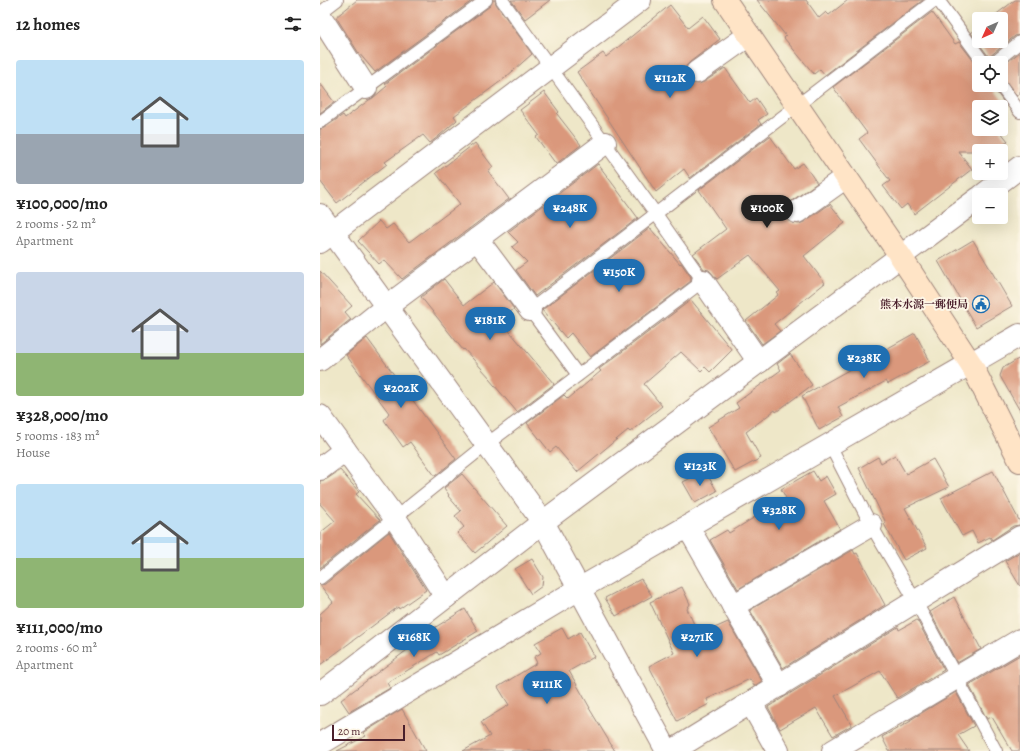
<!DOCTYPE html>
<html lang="en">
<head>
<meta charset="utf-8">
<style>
  body { margin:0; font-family:Alegreya,"Noto Serif JP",serif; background:#f6f6f6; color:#222; height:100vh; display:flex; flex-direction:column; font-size:15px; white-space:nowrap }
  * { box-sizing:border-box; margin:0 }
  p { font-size:13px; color:#767676 }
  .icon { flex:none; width:22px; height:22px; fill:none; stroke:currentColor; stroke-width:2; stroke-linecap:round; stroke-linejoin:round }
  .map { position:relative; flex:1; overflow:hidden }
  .details { display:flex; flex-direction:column; background:#fff; width:320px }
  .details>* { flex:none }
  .needle { width:26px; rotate:225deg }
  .tools { position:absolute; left:652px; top:12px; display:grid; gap:8px }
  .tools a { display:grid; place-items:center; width:36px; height:36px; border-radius:4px; background:#fff; box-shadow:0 4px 16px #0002; font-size:20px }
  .scale { position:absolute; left:12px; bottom:10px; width:73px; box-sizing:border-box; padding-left:4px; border:2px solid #4a1f2b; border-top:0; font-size:11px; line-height:14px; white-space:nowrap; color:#4a1f2b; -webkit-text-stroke:3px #fcf5e5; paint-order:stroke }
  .price { position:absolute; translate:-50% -34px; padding:0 9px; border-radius:14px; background:#1f6fb2; color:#fff; font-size:13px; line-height:26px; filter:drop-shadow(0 1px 2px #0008) }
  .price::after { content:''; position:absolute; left:50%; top:24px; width:12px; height:9px; margin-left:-6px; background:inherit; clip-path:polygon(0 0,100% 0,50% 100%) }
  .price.on { background:#222; color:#fff }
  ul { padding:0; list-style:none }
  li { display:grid; align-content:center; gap:8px; height:212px; padding:0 16px }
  li span { display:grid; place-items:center; height:124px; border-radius:4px; color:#555 }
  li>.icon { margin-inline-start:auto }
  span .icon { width:72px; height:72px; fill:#fffc; stroke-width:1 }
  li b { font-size:17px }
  h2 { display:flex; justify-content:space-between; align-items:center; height:48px; padding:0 16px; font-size:17px }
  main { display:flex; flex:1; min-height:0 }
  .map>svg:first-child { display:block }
  .building { fill:#da987b }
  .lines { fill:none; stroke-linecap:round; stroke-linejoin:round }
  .lane-casing { stroke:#9c837a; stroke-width:14 }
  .street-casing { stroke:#9c837a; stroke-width:24 }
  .secondary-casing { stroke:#9c837a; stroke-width:24 }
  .lane { stroke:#fff; stroke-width:12 }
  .street { stroke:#fff; stroke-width:22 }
  .secondary { stroke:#ffe4c6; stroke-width:22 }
  .labels { text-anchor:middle; stroke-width:4; stroke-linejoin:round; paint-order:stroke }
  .poi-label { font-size:11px; font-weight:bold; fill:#4a1f2b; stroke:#fcf5e5; text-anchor:end }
</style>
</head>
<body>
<main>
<section class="details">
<h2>12 homes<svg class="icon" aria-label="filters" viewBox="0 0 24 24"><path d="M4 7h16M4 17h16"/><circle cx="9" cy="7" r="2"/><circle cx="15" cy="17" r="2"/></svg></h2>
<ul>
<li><span style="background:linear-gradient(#bfe0f5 60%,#9aa5b1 0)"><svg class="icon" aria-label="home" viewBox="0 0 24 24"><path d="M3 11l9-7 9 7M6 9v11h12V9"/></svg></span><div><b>¥100,000/mo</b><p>2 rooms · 52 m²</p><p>Apartment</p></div></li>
<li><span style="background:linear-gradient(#c9d6e8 65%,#8fb573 0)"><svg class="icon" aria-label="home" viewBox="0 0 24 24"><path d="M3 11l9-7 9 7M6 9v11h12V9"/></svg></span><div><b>¥328,000/mo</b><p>5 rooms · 183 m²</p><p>House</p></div></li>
<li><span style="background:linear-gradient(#bfe0f5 60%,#8fb573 0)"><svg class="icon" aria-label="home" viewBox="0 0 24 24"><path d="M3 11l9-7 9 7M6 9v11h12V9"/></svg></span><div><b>¥111,000/mo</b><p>2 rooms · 60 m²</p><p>Apartment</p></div></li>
</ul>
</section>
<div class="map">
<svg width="700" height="751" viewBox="0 0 700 751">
  <rect width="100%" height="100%" fill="#fcf5e5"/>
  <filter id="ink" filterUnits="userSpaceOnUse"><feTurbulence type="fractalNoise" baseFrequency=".025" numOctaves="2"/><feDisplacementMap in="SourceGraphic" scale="8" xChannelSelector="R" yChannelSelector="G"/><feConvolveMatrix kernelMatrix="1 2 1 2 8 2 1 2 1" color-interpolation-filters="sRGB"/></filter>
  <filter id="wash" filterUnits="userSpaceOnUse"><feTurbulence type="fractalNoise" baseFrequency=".012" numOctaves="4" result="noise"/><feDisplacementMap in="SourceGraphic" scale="16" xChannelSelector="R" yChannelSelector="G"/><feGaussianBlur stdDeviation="0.9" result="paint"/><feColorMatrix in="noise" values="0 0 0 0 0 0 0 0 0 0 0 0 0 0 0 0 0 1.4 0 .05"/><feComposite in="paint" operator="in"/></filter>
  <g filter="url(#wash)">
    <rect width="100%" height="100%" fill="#eee7c8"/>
    <g id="blocks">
      <g class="building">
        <path d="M37 0H153L55 72 38 52 16 17Z"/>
        <path d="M173 0H175L176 4 212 54 185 78 134 116 137 120 119 136 110 143 103 135 65 162 67 164 17 203 0 181V129L4 128 23 115 25 118 49 100 53 98 67 86 65 84 170 6Z"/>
        <path d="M191 0H230L205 19Z"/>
        <path d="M437 0H486L499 18 506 12 509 15 528 0H603L505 75 500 69 494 74 464 38 466 36Z"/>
        <path d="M695 0H700V35L695 36 669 57 651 33 659 27V41H681V19H670Z"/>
        <path d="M350 5 368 28 383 16 400 39 370 62 366 66 365 74 367 80 372 83 379 84 384 82 405 68 430 103 436 98 447 114 438 120 441 124 370 178 364 169 336 192 257 72 283 53 286 57Z"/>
        <path d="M612 12 635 44 639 42 659 68V85H673L674 89 686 105 681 109V107H659V129H681V118L687 126 680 131 688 141 676 151H638L652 169 594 214 587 204 581 209 563 186 570 181 539 139 547 133 513 87Z"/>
        <path d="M700 52V94L697 96 686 81 681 78V67Z"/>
        <path d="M0 83 14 102 0 113Z"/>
        <path d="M224 92 239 112 237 114 261 145 236 164 216 137 219 135 200 110Z"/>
        <path d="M450 136 474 169 483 163 497 183 470 202 466 206 465 213 467 220 472 223 479 224 484 222 510 204 525 223 484 256 505 283 454 324 460 331 442 344 426 321 458 295 457 293 460 291 430 255 397 279 389 270 384 269 373 254 406 229 379 190Z"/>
        <path d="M155 143 173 167 168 171 189 199 82 279 64 260 59 264 38 241 59 221 66 229 73 224 89 242 140 204 116 173Z"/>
        <path d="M278 164 318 218 215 296 196 270 207 262 192 247 198 242 188 232Z"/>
        <path d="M330 228 360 264 361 263 371 277V281L270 357 251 333 246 338 222 310Z"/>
        <path d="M653 240 692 306 656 327 618 261Z"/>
        <path d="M0 271 32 306 25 312 31 319 0 344Z"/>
        <path d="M124 279 144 305 174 282 194 309 180 320 234 384 197 412 169 379 170 378 144 349 143 350 101 297Z"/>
        <path d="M371 300 412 350 390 372 385 367 381 371 361 352 324 384 342 406 310 432 308 430 257 472 236 447 230 452 207 423 244 395 248 399 281 371 279 369Z"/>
        <path d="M595 333 610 361 568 384 566 381 518 407 523 417 499 430 482 396Z"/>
        <path d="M47 338 136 459 115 476 90 442 83 447 64 420 69 413 26 355Z"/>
        <path d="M470 354 492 385 456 412 455 410 426 432 441 458 415 472 388 427 419 408 416 403 461 370 457 364Z"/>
        <path d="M700 358V411L680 376 683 368Z"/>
        <path d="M575 455 586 474 613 459 629 487 585 508 607 548 584 560 564 524 566 523 539 468 558 457 561 463Z"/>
        <path d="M20 470 39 492 36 494 60 520 0 568V533L15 521 0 504V481L7 479Z"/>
        <path d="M385 471 397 491 375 503 363 482Z"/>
        <path d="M493 471 499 481 506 476 516 494 504 501 520 529 418 589 390 540 407 530 409 533 466 498 461 489Z"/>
        <path d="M673 471 700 522V525L693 526 672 540 670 537 658 543 652 531 642 536 621 498Z"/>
        <path d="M142 474 187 526 155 553 137 533 144 527 135 516 141 511 128 496 129 495 124 488Z"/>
        <path d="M69 532 106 590 79 609 78 607 0 665V614L13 602 0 585 5 584Z"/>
        <path d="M533 550 535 554 537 553 565 605 463 668 430 610Z"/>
        <path d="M700 552V586L685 561Z"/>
        <path d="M212 559 223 577 222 586 211 594 195 569Z"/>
        <path d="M321 579 332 596 296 616 285 598Z"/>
        <path d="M362 587 370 604 367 609 379 635 408 622 442 681 434 686 430 679 387 699 389 704 357 721 329 666 354 653 330 602Z"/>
        <path d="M634 597 661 649 637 663 610 612Z"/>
        <path d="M145 609 158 631 119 655 117 652 67 683 70 688 29 712 21 700 107 635 106 633Z"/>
        <path d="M597 620 624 670 577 698 560 671 515 696 532 725 513 736 496 708 460 729 448 707 578 627 579 630Z"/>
        <path d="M242 628 248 639 260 632 274 657 249 671 270 708H269L295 751H143L170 736 161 722 189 705 178 687 217 663 214 657 221 653 215 643Z"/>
        <path d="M700 655V751H692L672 717 667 719 649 685Z"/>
        <path d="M636 692 654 726 638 735 649 751H569L562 737 591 721 590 720Z"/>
        <path d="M82 709 106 751H17L46 736 43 733Z"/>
      </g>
    </g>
  </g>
  <g filter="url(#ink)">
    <use href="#blocks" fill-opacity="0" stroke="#9c837a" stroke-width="1"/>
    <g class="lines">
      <g class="lane-casing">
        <g id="lane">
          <path d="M618 0 664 63"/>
          <path d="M0 13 17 0"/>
          <path d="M674 63 700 42"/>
          <path d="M680 85 700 112"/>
          <path d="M0 122 166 0"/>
          <path d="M258 375 210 310 615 0"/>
          <path d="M510 445 551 525 596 602 676 751"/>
          <path d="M0 578 167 444 383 281 336 214 182 0"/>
        </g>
      </g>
      <g class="street-casing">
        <g id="street">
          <path d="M0 16 46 88"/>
          <path d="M377 72 429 35"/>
          <path d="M663 195 700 167"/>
          <path d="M477 212 526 177"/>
          <path d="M0 215 223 522 347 751"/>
          <path d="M157 239 285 143"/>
          <path d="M0 242 320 0"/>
          <path d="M383 281 439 362"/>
          <path d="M0 360 66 307 157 239 210 310"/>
          <path d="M0 416 75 518 126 597"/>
          <path d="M0 469 25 450"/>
          <path d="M368 527 459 686"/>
          <path d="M413 606 551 525"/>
          <path d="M0 694 223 522 659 198"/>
          <path d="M431 703 458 751"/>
          <path d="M0 744 259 589 700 335"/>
          <path d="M352 751 700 537"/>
          <path d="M513 751 700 640"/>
        </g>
      </g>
      <g class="secondary-casing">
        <path id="secondary" d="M405 0 581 257 651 364 700 461"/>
      </g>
      <use href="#lane" class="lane"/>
      <use href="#street" class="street"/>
      <use href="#secondary" class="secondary"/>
    </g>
  </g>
  <defs>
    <g id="civic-ring" transform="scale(0.9)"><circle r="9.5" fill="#fcf5e5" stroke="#1f6fb2" stroke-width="1.5"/><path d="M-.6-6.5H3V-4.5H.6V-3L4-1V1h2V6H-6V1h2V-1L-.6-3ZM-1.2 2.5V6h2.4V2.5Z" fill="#1f6fb2"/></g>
  </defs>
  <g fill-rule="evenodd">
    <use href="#civic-ring" x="661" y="304"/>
  </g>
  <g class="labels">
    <g class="poi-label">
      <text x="648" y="308">熊本水源一郵便局</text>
    </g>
  </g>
</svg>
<div class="tools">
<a><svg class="needle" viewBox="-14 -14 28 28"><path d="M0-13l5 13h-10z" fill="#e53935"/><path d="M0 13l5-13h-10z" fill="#767676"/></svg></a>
<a><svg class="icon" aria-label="locate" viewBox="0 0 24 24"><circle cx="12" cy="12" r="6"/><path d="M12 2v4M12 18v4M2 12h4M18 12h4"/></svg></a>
<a><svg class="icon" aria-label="layers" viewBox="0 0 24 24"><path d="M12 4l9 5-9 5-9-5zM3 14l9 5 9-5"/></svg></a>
<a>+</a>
<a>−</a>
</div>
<div class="scale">20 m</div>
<b class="price" style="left:350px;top:99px">¥112K</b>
<b class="price" style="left:250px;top:229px">¥248K</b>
<b class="price on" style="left:447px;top:229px">¥100K</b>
<b class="price" style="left:299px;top:293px">¥150K</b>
<b class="price" style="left:170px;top:341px">¥181K</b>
<b class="price" style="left:544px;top:379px">¥238K</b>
<b class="price" style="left:81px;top:409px">¥202K</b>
<b class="price" style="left:380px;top:487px">¥123K</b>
<b class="price" style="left:459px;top:531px">¥328K</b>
<b class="price" style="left:94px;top:658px">¥168K</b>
<b class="price" style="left:377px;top:658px">¥271K</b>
<b class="price" style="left:227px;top:705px">¥111K</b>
</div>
</main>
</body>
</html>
